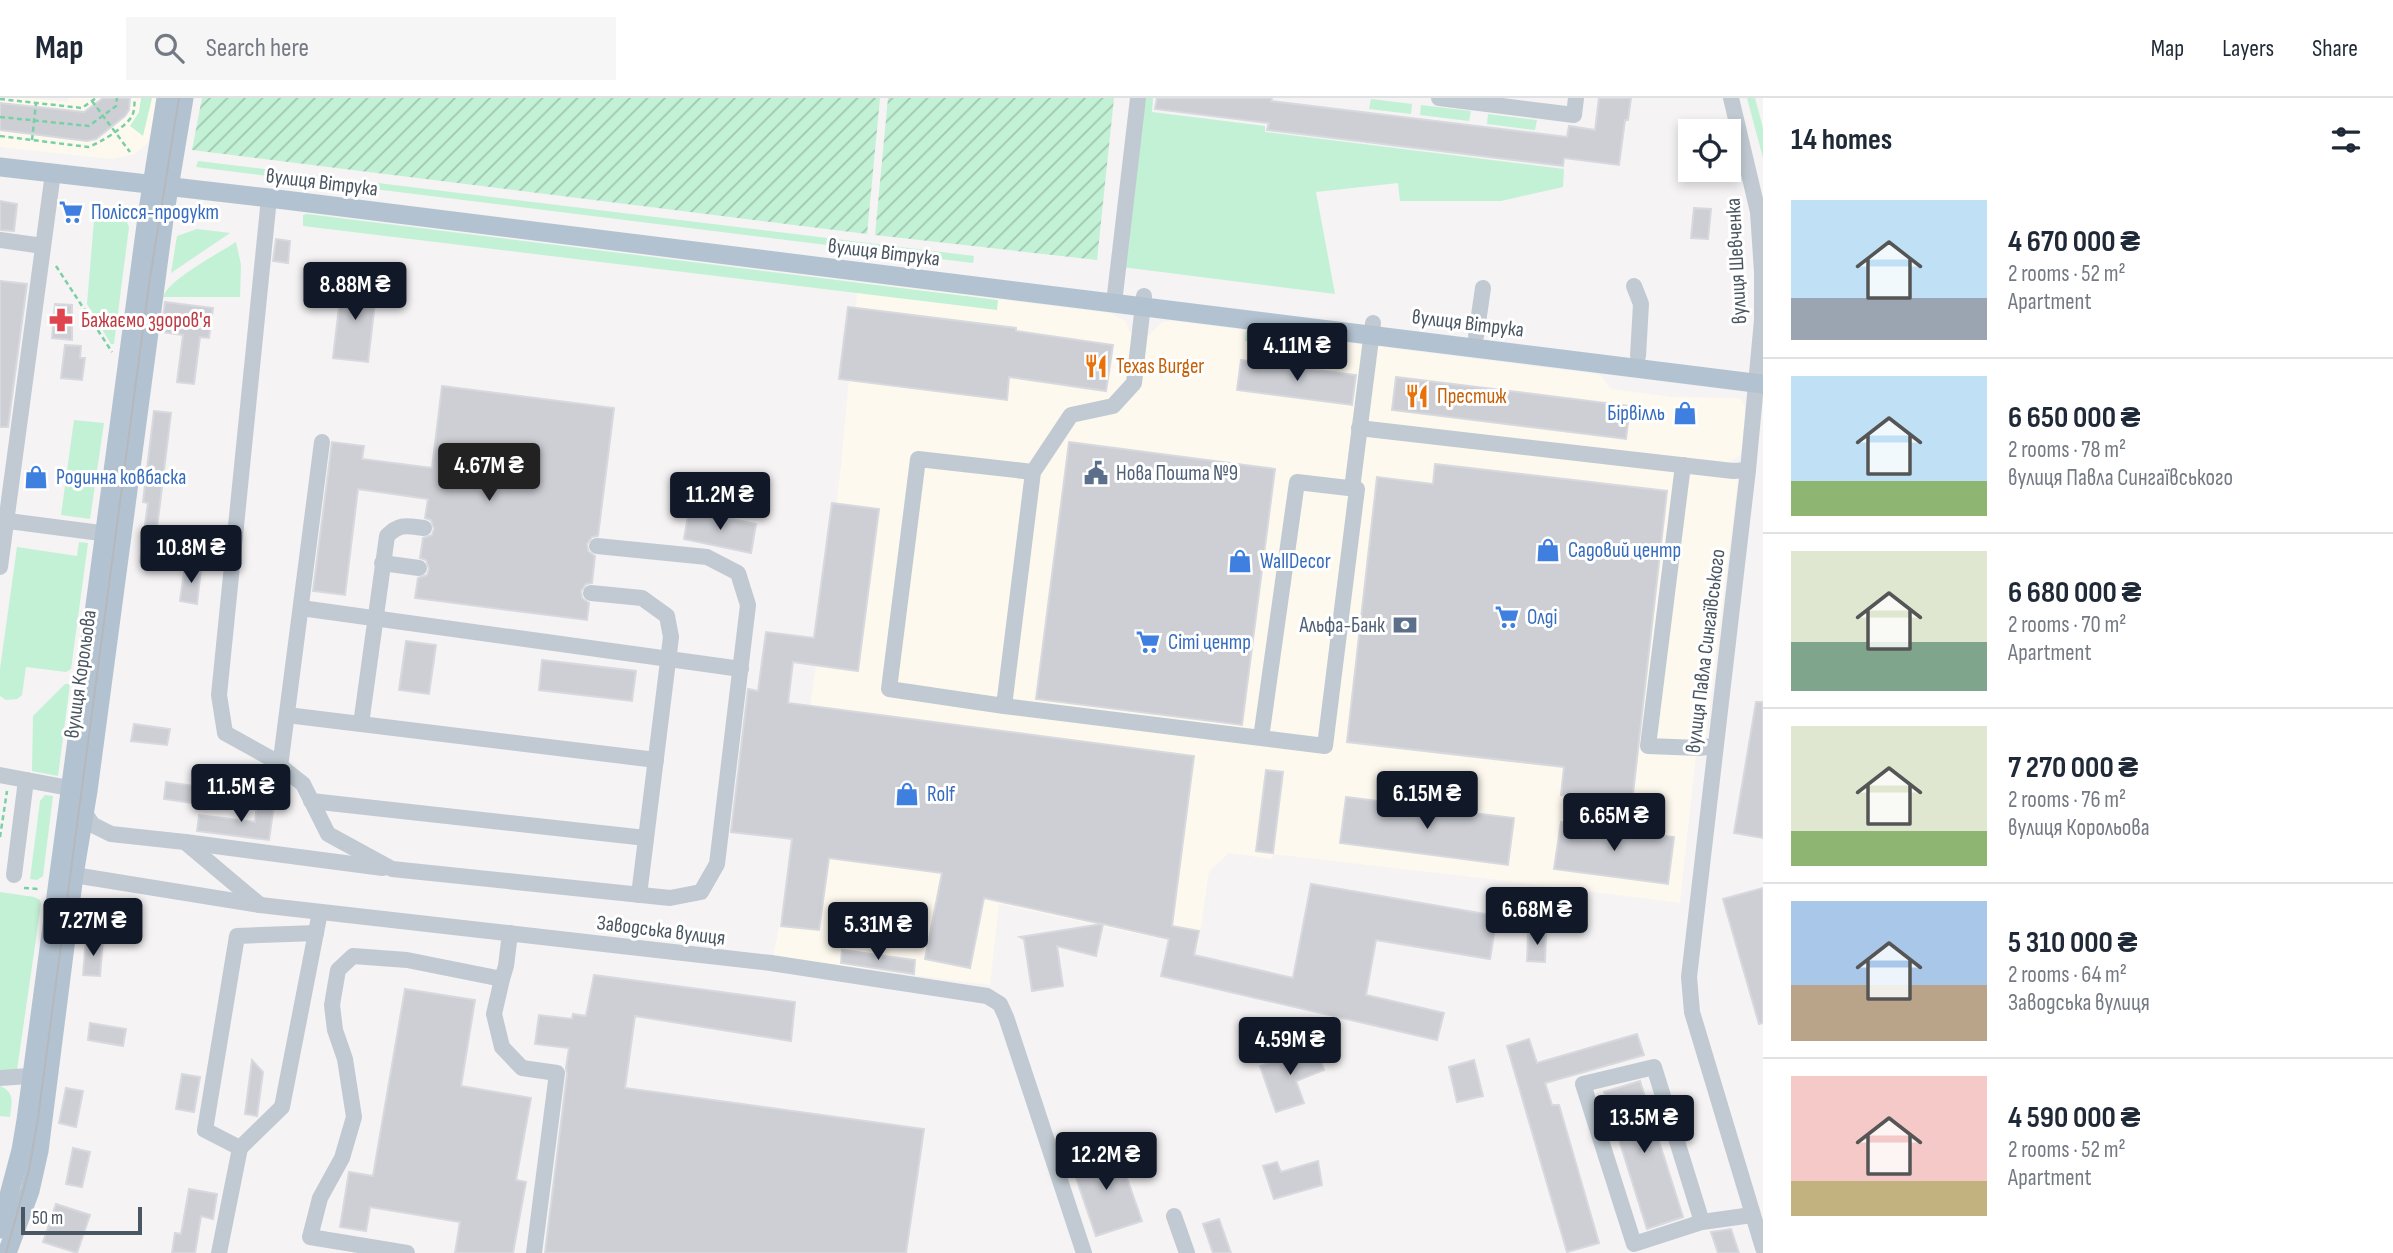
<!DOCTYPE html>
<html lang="en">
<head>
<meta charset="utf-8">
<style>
  body { margin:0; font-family:"Sofia Sans Condensed",sans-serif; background:#f6f6f7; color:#1f2937; height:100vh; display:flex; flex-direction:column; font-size:26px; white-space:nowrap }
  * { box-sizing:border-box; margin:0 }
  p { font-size:23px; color:#747a83 }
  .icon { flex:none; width:38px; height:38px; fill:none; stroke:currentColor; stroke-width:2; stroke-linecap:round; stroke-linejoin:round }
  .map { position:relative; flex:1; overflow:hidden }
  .side { display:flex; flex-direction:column; background:#fff; width:630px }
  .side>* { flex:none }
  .controls { position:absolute; left:1678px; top:21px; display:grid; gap:14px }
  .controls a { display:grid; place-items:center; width:63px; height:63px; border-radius:0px; background:#fff; box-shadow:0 4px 10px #0003; font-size:35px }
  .scale { position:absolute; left:21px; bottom:18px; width:121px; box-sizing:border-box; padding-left:7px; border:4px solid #4a5661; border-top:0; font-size:19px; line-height:24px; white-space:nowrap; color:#4a5661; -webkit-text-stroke:5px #fff; paint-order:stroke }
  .price { position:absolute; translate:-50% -60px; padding:0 16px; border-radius:7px; background:#111827; color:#fff; font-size:23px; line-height:46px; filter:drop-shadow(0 2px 4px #0008) }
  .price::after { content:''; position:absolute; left:50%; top:42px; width:21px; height:16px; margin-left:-10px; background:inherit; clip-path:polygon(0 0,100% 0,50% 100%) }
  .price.selected { background:#222; color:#fff }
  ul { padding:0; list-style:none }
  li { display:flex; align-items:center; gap:21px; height:175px; padding:0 28px }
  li+li { border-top:2px solid #e0e1e3 }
  li span { display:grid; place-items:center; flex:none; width:196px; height:140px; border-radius:0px; color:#555 }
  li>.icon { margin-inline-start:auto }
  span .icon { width:84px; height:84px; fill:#fffc; stroke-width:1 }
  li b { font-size:30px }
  h2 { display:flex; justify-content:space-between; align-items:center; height:84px; padding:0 28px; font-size:30px }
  header { display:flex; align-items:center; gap:42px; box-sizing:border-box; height:98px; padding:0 35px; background:#fff; border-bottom:2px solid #e0e1e3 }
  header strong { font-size:33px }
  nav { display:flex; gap:38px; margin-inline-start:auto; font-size:24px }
  .search { width:490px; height:63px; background:#f6f6f7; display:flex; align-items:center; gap:18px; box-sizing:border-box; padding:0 24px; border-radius:0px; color:#747a83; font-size:26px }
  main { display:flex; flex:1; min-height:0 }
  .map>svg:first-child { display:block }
  .commercial { fill:#fdf9ef }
  .grass { fill:#c3f1d5 }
  .garden { fill:url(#garden-furrows) }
  .building { fill:#cdcfd5; stroke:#d7d9de; stroke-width:2 }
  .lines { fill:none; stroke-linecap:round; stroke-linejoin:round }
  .path { stroke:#7ad0a6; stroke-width:2.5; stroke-dasharray:5 3.5; stroke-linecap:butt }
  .minor { stroke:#c1cad2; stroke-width:16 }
  .major { stroke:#b3c2d1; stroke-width:19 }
  .tram { stroke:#b5b8bd; stroke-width:2 }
  .labels { text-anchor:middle; stroke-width:6; stroke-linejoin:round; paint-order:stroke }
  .street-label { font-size:21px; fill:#4a5661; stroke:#fff }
  .shop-label { font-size:21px; fill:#366cbe; stroke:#fff; text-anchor:start }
  .health-label { font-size:21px; fill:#be3a42; stroke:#fff; text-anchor:start }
  .food-label { font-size:21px; fill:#c56008; stroke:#fff; text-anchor:start }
  .service-label { font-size:21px; fill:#4e5e75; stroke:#fff; text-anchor:start }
</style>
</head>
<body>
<header>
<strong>Map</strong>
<div class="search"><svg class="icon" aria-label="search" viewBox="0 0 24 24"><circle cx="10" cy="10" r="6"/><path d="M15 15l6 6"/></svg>Search here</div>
<nav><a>Map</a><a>Layers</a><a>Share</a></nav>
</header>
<main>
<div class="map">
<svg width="1763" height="1155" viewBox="0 0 1763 1155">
  <defs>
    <pattern id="garden-furrows" width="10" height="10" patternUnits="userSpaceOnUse" patternTransform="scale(1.75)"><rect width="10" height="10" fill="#c3f1d5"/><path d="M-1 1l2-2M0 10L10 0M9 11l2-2" fill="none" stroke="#a0c6b0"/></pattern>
  </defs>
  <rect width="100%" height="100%" fill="#f5f3f3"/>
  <g class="commercial">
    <path d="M0 0H31L67 4 68 0H159L148 45 135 56 111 61 0 49Z"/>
    <path d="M858 184 1110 215 1125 223 1130 234 1149 237 1162 224 1174 223 1596 276 1602 278 1608 288 1612 291 1672 299 1739 300 1745 308 1746 318 1741 355 1737 360 1730 363 1728 372 1736 378 1738 382 1705 649H1697L1680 805 1515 784 1273 756 1272 761 1229 755 1209 773 1198 849 999 806 990 887 773 859 782 814 823 515 841 367Z"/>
  </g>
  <g class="grass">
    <path d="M141 0H152L143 38 130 28 139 14Z"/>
    <path d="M1144 0H1153L1152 14 1265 28V34L1564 71 1563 89 1501 103H1400L1398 85 1316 94 1335 196 1122 169Z"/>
    <path d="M1747 0H1755L1763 30V60Z"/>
    <path d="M1371 1 1412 6 1411 16 1369 11Z"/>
    <path d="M1421 7 1471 13 1469 23 1420 17Z"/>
    <path d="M1488 16 1537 22 1535 32 1487 26Z"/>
    <path d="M198 63 974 158 973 165 196 69Z"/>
    <path d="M95 111C109 114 124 113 129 129L114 246H111L87 206Z"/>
    <path d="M307 116 998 202 997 212 303 128V117Z"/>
    <path d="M197 131 230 135 171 175 177 138Z"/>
    <path d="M236 144 241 167 240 199H163C168 182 219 155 236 144Z"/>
    <path d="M1246 233 1318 242 1317 252 1245 243Z"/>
    <path d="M74 322 104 325 90 421 61 417Z"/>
    <path d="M79 444 88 445 71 571 66 574 26 569 22 597 17 601 6 602 0 598V571L17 449 77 458Z"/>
    <path d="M65 586H70L58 678 32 673 33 618Z"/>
    <path d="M45 697 53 698 43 778 37 782 30 781 40 703Z"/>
    <path d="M0 794 34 799 40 802 41 806 17 972 0 974Z"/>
    <path d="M0 988C15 994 12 1005 10 1019L0 1018Z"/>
  </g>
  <g class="garden">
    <path d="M202 0H880L867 136 192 52Z"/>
    <path d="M888 0H1114L1097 162 875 137Z"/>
  </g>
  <g class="building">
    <path d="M103 0H130L129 12 125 18 96 41 87 43 0 32V5L84 14Z"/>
    <path d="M1157 0H1272L1271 3 1567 39 1569 28 1595 32 1599 0H1631L1628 22H1625L1619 67 1564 60 1563 68 1267 32 1269 25 1155 11Z"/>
    <path d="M0 103 17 106 14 133 0 132Z"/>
    <path d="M1694 110 1711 111 1708 141 1691 140Z"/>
    <path d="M276 141 290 143 288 165 273 163Z"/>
    <path d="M0 183 27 186 8 329H0Z"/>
    <path d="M342 183 377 187 368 264 333 260Z"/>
    <path d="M165 204 213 210 209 240 200 239 194 286 177 284 183 237 161 234Z"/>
    <path d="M55 206 72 207V242L52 240Z"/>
    <path d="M848 209 1016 230V233L1113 247 1106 293 1009 279 1007 302 839 281Z"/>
    <path d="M65 247 81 248 80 260H85L82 282 61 280Z"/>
    <path d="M1241 262 1356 277 1352 307 1237 292Z"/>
    <path d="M1396 279 1630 308 1626 341 1392 312Z"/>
    <path d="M442 288 614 310 598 438 592 439 587 446 588 453 595 458 592 485 586 486 581 493 582 500 589 505 587 522 415 500 418 480 427 477 429 471 426 462 420 460 423 440 432 437 434 431 431 422 425 420 428 401 358 391 345 497 313 493 332 344 364 348 362 361 432 370Z"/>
    <path d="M154 313 171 315 157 430H161L157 466 140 464 148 405 143 404Z"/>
    <path d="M1069 344 1275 371 1242 627 1036 601Z"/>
    <path d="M1435 366 1667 393 1632 705 1561 697 1564 669 1347 644 1377 379 1433 386Z"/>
    <path d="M29 372 45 373 44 386 28 385Z"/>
    <path d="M832 405 879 411 858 573 793 564 788 605 1194 658 1172 828 1199 833 1194 857 1293 880 1311 786 1497 818 1490 861 1376 842 1366 897 1444 915 1437 942 1161 878 1169 841 1103 826 1096 858 1057 848 1063 888 1032 893 1024 841 1020 839 1102 826 984 800 970 870 925 861 942 775 829 760 819 832 781 828 792 741 731 734 748 591 758 593 766 534 814 540Z"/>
    <path d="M689 412 756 426 751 455 684 441Z"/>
    <path d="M185 467 201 470 197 506 180 503Z"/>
    <path d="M406 543 436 547 429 596 399 592Z"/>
    <path d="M542 562 636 573 632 603 539 592Z"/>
    <path d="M1756 604H1763V740L1734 735Z"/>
    <path d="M134 626 170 631 167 647 131 643Z"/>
    <path d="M1266 672 1283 674 1273 755 1256 753Z"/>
    <path d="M166 684 202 689 200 706 164 701Z"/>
    <path d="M1346 699 1514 720 1508 767 1340 745Z"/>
    <path d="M257 704 274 707 269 742 197 733 199 717 255 724Z"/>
    <path d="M1561 724 1674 739 1668 786 1554 771Z"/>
    <path d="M1763 790V925L1759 926 1723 801Z"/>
    <path d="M1528 835 1546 836 1545 864 1527 863Z"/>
    <path d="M86 841 103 842 100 878 83 877Z"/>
    <path d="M842 852 915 862 914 876 841 865Z"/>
    <path d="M594 877 795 904 791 943 635 918 625 990 924 1031 906 1155H545L567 976 566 970 569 950 535 946 539 917 572 921 573 916 586 918Z"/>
    <path d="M405 891 475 902 461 988 531 1000 516 1082 526 1084 513 1155H455L460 1124 370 1109 366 1133 340 1129 349 1074 373 1078Z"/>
    <path d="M90 925 126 931 123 948 88 942Z"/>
    <path d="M1637 936 1644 957 1545 985 1552 1007H1559L1599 1145 1567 1154 1507 948 1529 941 1537 965Z"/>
    <path d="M1316 947 1324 972 1296 983 1304 1005 1276 1014 1260 968Z"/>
    <path d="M252 962 263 974 257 1018 245 1016Z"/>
    <path d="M1474 962 1483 998 1457 1004 1449 969Z"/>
    <path d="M182 976 200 979 194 1014 176 1011Z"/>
    <path d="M1640 983 1683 1119 1647 1131 1604 994Z"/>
    <path d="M66 990 83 993 76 1029 59 1025Z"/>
    <path d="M1116 1049 1142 1123 1096 1138 1071 1065Z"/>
    <path d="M73 1050 90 1054 82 1089 66 1086Z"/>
    <path d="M1318 1063 1322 1087 1274 1101 1263 1068 1277 1064 1281 1074Z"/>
    <path d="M189 1091 217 1096 213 1121 201 1118 195 1155H172L175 1135 181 1136Z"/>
    <path d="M56 1106 90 1117 77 1155 43 1144Z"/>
    <path d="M1219 1121 1231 1155H1213L1203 1126Z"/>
    <path d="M1731 1131 1739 1155H1718L1711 1134Z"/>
  </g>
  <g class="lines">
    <g class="path">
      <path d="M0 1 82 10 96 0"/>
      <path d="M92 3 130 54"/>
      <path d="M0 19 89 28 116 8 117 0"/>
      <path d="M0 38 88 49C100 45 126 29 132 18 135 12 134 6 135 0"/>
      <path d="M32 42 36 5"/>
      <path d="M56 168 112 254"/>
      <path d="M0 739 7 693"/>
      <path d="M24 790 38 791"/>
    </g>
    <g class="minor">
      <path d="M1439 0 1574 17 1576 0"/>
      <path d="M1731 0 1758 114 1762 174V222L1748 372 1689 879 1692 914 1763 1150"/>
      <path d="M269 100 219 597 225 635 270 660 303 686 328 736 392 771 670 800 701 794 717 766 748 507 738 475 707 459 597 448"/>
      <path d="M0 142 43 148"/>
      <path d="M1634 188 1641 206 1638 258"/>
      <path d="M1114 205 1138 0"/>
      <path d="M1476 238 1483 190"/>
      <path d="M1359 330 1733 373 1748 372"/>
      <path d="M1683 367 1648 648 1699 650 1715 648"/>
      <path d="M1033 374 918 361 889 591 1004 608 1033 374 1071 317 1113 308 1134 285 1144 198"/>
      <path d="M1352 391 1373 225"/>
      <path d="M0 422 116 437"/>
      <path d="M382 465 419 470"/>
      <path d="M0 469 53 75"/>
      <path d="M591 495 642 500 667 518 671 539 639 797"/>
      <path d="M301 510 741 571"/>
      <path d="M1004 608 1325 648 1357 391 1297 384 1261 640"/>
      <path d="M287 617 656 662"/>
      <path d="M361 626 387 438C400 425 407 428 424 430"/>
      <path d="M280 669 322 344"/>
      <path d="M0 677 80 692"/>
      <path d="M311 703 646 740"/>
      <path d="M84 714 93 727 111 736 185 744 260 807"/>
      <path d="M185 744 383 770"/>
      <path d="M14 777 26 682"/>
      <path d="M74 777 260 807 771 865 987 898 1000 906 1006 919 1084 1155"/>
      <path d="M502 881 494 916 502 949 522 970 557 975 534 1155"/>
      <path d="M0 980 43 977"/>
      <path d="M240 1050 205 1032 237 838 316 835"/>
      <path d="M1174 1118 1187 1155"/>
      <path d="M1702 1124 1654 969 1583 986 1634 1146 1702 1124 1752 1117"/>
      <path d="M219 1155 240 1050 282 1009 320 814"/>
      <path d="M407 1155 310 1139 320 1100 342 1060 354 1019 345 961 335 932 332 907 338 872 353 858 407 862 502 881 506 868 510 835"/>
    </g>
    <g class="major">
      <path d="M0 69 269 100 1763 286"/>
      <path d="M0 1131 21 1052 26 1022 148 112 166 0"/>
      <path d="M7 1155 30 1093 39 1053 74 777 88 693 165 114 184 0"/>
    </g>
    <path class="tram" d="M6 1155 29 1072 38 1020 149 186 179 0"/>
  </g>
  <defs>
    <g id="supermarket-bare" transform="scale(1.89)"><path d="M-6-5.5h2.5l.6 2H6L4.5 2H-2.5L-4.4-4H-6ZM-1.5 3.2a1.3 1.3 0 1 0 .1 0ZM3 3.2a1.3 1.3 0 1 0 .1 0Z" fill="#3f7fe0" stroke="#fff" stroke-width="2.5" paint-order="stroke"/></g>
    <g id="pharmacy-bare" transform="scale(1.89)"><path d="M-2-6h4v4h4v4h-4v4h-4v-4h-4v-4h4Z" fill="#e0444e" stroke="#fff" stroke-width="2.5" paint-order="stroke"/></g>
    <g id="restaurant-bare" transform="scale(1.89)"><path d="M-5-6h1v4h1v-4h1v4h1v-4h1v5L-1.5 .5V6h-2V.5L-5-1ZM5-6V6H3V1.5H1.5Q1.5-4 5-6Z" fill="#e8710a" stroke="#fff" stroke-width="2.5" paint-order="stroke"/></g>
    <g id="shop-bare" transform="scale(1.89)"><path d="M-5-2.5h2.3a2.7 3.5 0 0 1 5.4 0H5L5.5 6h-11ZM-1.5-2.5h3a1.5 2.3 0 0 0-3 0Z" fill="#3f7fe0" stroke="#fff" stroke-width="2.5" paint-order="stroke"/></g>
    <g id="civic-bare" transform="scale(1.89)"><path d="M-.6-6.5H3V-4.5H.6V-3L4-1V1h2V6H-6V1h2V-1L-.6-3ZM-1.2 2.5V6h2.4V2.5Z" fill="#5c6f8a" stroke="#fff" stroke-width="2.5" paint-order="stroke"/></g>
    <g id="bank-bare" transform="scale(1.89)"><path d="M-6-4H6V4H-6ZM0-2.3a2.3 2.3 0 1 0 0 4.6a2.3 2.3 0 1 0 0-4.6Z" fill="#5c6f8a" stroke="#fff" stroke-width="2.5" paint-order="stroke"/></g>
  </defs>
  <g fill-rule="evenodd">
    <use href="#supermarket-bare" x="71" y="114"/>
    <use href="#pharmacy-bare" x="61" y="222"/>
    <use href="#restaurant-bare" x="1096" y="268"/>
    <use href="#restaurant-bare" x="1417" y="298"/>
    <use href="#shop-bare" x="1685" y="315"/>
    <use href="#civic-bare" x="1096" y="375"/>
    <use href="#shop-bare" x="36" y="379"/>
    <use href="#shop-bare" x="1548" y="452"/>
    <use href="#shop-bare" x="1240" y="463"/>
    <use href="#supermarket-bare" x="1507" y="519"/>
    <use href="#bank-bare" x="1405" y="527"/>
    <use href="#supermarket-bare" x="1148" y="544"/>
    <use href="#shop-bare" x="907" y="696"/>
  </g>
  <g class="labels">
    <g class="street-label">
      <text transform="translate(322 84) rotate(7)" y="7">вулиця Вітрука</text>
      <text transform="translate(884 154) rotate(7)" y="7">вулиця Вітрука</text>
      <text transform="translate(1736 163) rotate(-93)" y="7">вулиця Шевченка</text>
      <text transform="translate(1468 225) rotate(7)" y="7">вулиця Вітрука</text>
      <text transform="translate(1705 553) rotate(-83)" y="7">вулиця Павла Сингаївського</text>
      <text transform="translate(80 576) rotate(-82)" y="7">вулиця Корольова</text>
      <text transform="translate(661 832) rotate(7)" y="7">Заводська вулиця</text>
    </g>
    <g class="shop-label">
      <text x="91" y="121">Полісся-продукт</text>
      <text x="1665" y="322" text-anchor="end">Бірвілль</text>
      <text x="56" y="386">Родинна ковбаска</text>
      <text x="1568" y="459">Садовий центр</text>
      <text x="1260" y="470">WallDecor</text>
      <text x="1527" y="526">Олді</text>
      <text x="1168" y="551">Сіті центр</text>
      <text x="927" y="703">Rolf</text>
    </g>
    <g class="health-label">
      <text x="81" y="229">Бажаємо здоров'я</text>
    </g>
    <g class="food-label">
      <text x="1116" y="275">Texas Burger</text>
      <text x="1437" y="305">Престиж</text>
    </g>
    <g class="service-label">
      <text x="1116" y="382">Нова Пошта №9</text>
      <text x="1385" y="534" text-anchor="end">Альфа-Банк</text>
    </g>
  </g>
</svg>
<div class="controls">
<a><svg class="icon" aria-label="locate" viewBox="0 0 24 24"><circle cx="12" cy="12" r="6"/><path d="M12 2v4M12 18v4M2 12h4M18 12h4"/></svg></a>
</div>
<div class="scale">50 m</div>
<b class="price" style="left:355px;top:224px">8.88M ₴</b>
<b class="price" style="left:1297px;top:285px">4.11M ₴</b>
<b class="price selected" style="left:489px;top:405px">4.67M ₴</b>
<b class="price" style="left:720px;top:434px">11.2M ₴</b>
<b class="price" style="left:191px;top:487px">10.8M ₴</b>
<b class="price" style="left:241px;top:726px">11.5M ₴</b>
<b class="price" style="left:1427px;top:733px">6.15M ₴</b>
<b class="price" style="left:1614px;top:755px">6.65M ₴</b>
<b class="price" style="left:1537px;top:849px">6.68M ₴</b>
<b class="price" style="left:93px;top:860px">7.27M ₴</b>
<b class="price" style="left:878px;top:864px">5.31M ₴</b>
<b class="price" style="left:1290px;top:979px">4.59M ₴</b>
<b class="price" style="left:1644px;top:1057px">13.5M ₴</b>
<b class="price" style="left:1106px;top:1094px">12.2M ₴</b>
</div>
<section class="side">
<h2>14 homes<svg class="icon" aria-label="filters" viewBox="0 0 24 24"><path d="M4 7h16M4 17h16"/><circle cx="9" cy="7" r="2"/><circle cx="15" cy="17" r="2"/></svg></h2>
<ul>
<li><span style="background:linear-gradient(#bfe0f5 70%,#9aa5b1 0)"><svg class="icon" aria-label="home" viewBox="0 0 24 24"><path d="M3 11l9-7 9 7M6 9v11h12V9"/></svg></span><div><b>4 670 000 ₴</b><p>2 rooms · 52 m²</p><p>Apartment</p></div></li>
<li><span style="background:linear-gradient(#bfe0f5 75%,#8fb573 0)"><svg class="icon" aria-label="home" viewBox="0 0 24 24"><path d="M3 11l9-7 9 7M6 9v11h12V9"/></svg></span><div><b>6 650 000 ₴</b><p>2 rooms · 78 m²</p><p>вулиця Павла Сингаївського</p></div></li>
<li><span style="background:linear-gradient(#dfe7d0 65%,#7fa58c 0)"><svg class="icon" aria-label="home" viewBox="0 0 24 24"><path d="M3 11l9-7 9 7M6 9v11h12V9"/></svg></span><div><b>6 680 000 ₴</b><p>2 rooms · 70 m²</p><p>Apartment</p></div></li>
<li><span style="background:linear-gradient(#dfe7d0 75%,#8fb573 0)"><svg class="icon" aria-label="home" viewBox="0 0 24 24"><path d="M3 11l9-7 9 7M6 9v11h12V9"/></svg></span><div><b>7 270 000 ₴</b><p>2 rooms · 76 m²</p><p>вулиця Корольова</p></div></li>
<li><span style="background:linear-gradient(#a9c7e8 60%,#b9a48a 0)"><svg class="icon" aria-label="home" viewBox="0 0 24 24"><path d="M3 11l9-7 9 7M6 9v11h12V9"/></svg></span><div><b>5 310 000 ₴</b><p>2 rooms · 64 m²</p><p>Заводська вулиця</p></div></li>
<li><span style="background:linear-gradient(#f6c9c9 75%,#c2b280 0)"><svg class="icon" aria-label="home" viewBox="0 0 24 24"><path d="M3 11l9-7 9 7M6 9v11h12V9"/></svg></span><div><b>4 590 000 ₴</b><p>2 rooms · 52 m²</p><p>Apartment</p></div></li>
</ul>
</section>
</main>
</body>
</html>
